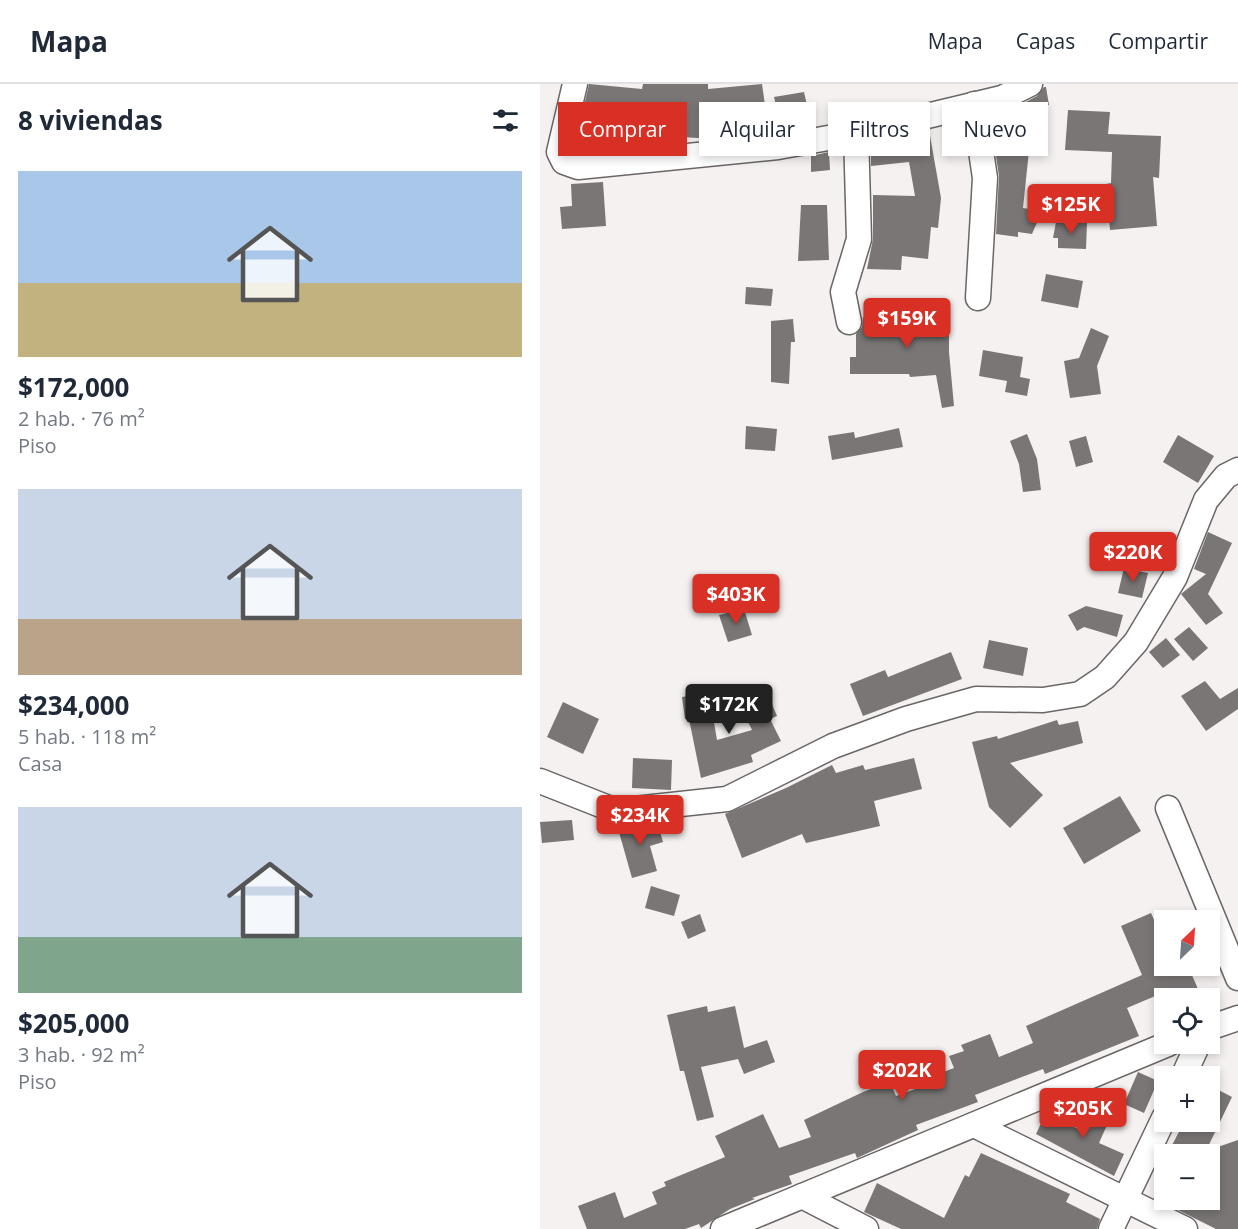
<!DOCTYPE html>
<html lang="es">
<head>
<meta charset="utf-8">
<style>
  body { margin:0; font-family:"Open Sans",sans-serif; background:#f6f6f7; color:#1f2937; height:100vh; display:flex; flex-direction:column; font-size:22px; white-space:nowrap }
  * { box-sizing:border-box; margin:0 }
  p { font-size:20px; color:#747a83 }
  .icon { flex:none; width:33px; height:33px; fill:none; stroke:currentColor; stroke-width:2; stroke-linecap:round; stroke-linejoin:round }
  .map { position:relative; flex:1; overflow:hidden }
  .panel { display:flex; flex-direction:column; background:#fff; width:540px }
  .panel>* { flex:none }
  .banner { position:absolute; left:18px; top:18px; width:570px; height:54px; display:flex; gap:12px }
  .needle { width:39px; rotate:25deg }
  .buttons { position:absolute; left:614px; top:826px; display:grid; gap:12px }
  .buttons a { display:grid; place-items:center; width:66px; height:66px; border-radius:0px; background:#fff; box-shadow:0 3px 9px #0003; font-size:30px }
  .price { position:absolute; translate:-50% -51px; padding:0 14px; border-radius:6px; background:#d93025; color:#fff; font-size:20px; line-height:39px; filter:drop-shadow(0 2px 3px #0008) }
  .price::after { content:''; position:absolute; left:50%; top:36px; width:18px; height:14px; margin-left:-9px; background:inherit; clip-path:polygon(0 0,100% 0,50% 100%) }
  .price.current { background:#222; color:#fff }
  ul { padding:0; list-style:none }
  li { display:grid; align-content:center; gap:12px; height:318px; padding:0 18px }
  li span { display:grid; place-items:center; height:186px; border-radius:0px; color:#555 }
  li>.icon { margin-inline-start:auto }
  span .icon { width:108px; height:108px; fill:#fffc; stroke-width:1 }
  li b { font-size:26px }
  h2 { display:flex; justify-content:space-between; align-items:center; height:72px; padding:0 18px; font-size:26px }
  .chip { padding:0 21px; border-radius:0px; background:#fff; box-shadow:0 3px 9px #0003; font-size:21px; line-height:54px }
  .chip.current { background:#d93025; color:#fff }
  header { display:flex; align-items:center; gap:36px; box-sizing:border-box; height:84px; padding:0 30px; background:#fff; border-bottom:2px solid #e0e1e3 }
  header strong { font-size:28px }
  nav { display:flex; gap:33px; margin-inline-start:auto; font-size:21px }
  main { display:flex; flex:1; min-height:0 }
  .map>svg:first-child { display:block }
  .building { fill:#7a7676 }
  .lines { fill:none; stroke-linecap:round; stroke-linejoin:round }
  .street-casing { stroke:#6a6666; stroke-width:27 }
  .street { stroke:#fff; stroke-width:24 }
</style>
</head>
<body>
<header>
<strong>Mapa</strong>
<nav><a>Mapa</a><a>Capas</a><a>Compartir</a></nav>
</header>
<main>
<section class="panel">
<h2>8 viviendas<svg class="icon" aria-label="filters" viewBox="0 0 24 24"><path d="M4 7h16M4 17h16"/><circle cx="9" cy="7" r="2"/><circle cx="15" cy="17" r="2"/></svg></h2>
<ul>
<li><span style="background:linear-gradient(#a9c7e8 60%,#c2b280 0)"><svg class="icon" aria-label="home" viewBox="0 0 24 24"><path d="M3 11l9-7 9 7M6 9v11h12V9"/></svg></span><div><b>$172,000</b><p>2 hab. · 76 m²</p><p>Piso</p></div></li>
<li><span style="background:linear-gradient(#c9d6e8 70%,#b9a48a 0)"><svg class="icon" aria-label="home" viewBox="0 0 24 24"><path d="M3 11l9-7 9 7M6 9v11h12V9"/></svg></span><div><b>$234,000</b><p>5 hab. · 118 m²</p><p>Casa</p></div></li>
<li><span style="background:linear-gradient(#c9d6e8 70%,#7fa58c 0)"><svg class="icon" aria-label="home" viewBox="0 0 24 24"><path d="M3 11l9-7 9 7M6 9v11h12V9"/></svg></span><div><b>$205,000</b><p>3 hab. · 92 m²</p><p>Piso</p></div></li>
</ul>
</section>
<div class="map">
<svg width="698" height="1145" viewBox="0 0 698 1145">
  <rect width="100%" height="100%" fill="#f6f1f1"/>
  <g class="building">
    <path d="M49 0 102 5 103 0H168V5L222 0 225 21 199 25V40L179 39 176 55 122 52V60L68 57 69 66 38 68 36 58Z"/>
    <path d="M504 3H506L509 21 485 24 484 19 497 12Z"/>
    <path d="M264 8 270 34 240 40 234 13Z"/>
    <path d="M482 20 490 57 483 124 502 127 492 150 478 148V153L456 150 459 92 450 32Z"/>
    <path d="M528 26 570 28 568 50 621 52 619 94 613 93 617 142 570 146 566 100 571 99 572 68 525 66Z"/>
    <path d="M389 46 401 114 398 144 391 143 388 175 362 172 361 186 327 185 333 155V111L375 112 369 78 331 82V60Z"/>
    <path d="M289 68 290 86 271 88V72Z"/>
    <path d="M63 98 66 142 22 145 20 123 32 122 31 100Z"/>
    <path d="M261 121H287L289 176 258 177Z"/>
    <path d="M516 138 547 139 546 165 518 164V154H513Z"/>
    <path d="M506 190 543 197 538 224 501 217Z"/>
    <path d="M206 203 233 205 231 222 205 220Z"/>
    <path d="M363 228H409V268L414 322 402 324 396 291 370 293 369 290H310V273H316V250L322 243 323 233 363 235Z"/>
    <path d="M253 235 255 258H251L249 300 231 298V237Z"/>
    <path d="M551 244 569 252 557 282 561 310 530 314 524 277 539 274Z"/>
    <path d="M443 266 483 273 480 293 490 295 487 312 465 308 467 297 439 292Z"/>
    <path d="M206 342 237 345 235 367 205 365Z"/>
    <path d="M359 344 363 363 292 376 288 352 314 348 315 354Z"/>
    <path d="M487 350 497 375 501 406 483 408 479 380 470 357Z"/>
    <path d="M638 351 674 372 658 399 623 378Z"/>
    <path d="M546 352 553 378 536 383 529 357Z"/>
    <path d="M668 448 692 459 668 510 683 529 666 541 641 510 666 490 654 485Z"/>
    <path d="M584 484 608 489 602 514 578 509Z"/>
    <path d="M546 522 583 531 577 553 544 543 537 547 528 531Z"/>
    <path d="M204 525 212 551 188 558 179 531Z"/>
    <path d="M649 543 668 564 653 577 634 555Z"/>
    <path d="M626 554 640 571 623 584 609 568Z"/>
    <path d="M449 556 488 564 483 592 443 584Z"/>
    <path d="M411 568 422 595 323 632 310 600 345 586 348 593Z"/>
    <path d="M665 597 680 615 698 604V625L666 647 641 612Z"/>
    <path d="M169 609 177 656 212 646 201 623 228 611 237 632 230 635 241 657 211 671 213 678 161 694 149 635H145L142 613Z"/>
    <path d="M23 618 59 635 43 670 7 653Z"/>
    <path d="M517 636 519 641 538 637 543 659 470 679 503 711 470 744 449 723 432 658 457 652 458 655Z"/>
    <path d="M93 674 132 676 131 706 92 704Z"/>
    <path d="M374 674 382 705 334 717 340 742 266 759 262 750 202 774 185 730 246 704 292 681 296 689 323 681 325 686Z"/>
    <path d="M580 712 601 747 544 780 523 744Z"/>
    <path d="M32 736 34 756 2 759 0 738Z"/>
    <path d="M117 737 123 758 110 762 117 787 92 794 77 741Z"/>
    <path d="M111 802 140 811 134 832 105 824Z"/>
    <path d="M611 829 624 859V882H648L658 905 651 909 653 915H622L620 910 587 924 599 952 505 990 503 985 435 1011 438 1018 376 1041 378 1046 317 1074 315 1069 249 1092 252 1100 212 1114 215 1115 190 1125 161 1144 159 1140 145 1145H47L38 1122 75 1108 84 1134 117 1120 112 1108 126 1102 124 1098 185 1073 175 1052 223 1030 239 1064 271 1053 264 1036 323 1008 350 998 356 1012 400 996 398 990 414 984 409 972 424 967 421 961 450 950 459 973 493 959 486 942 602 891 581 842Z"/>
    <path d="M160 830 166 847 148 855 141 838Z"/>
    <path d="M167 922 168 928 195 922 204 964 227 956 235 978 204 990 198 975 161 983 174 1033 157 1037 144 987H140L127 931Z"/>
    <path d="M598 988 618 997 604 1029 584 1020Z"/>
    <path d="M669 1001 692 1013 664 1071H627L644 1038H676L669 1022Z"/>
    <path d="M548 1022 571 1032 559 1059 584 1070 574 1092 496 1050 506 1029 538 1045Z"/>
    <path d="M698 1056V1145H676L618 1116H669V1066Z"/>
    <path d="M441 1069 530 1110 526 1118 560 1135 557 1145H361L324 1128 337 1099 404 1134 425 1091 429 1093Z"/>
  </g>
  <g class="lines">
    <g class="street-casing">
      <g id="street">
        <path d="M35 0 19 68 24 78 38 83 238 63 316 49 462 14 490 0"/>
        <path d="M434 20 445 94 438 214"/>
        <path d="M309 238 303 208 319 155 316 49"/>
        <path d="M0 697 76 727 187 715 293 662 366 635 436 615 503 616 540 610 565 593 596 558 635 493 666 416 686 392 698 386"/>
        <path d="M628 724 698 894"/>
        <path d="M669 944 698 934"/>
        <path d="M643 993 658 960"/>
        <path d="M434 1041 645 1145"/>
        <path d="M262 1112 326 1145"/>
        <path d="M183 1145 628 960"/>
        <path d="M571 1145 624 1034"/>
      </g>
    </g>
    <use href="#street" class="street"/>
  </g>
</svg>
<div class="buttons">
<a><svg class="needle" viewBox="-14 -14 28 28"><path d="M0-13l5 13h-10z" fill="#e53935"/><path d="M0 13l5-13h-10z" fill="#747a83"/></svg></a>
<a><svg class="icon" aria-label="locate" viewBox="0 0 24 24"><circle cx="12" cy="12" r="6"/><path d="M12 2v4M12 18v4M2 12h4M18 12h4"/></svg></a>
<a>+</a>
<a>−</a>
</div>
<b class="price" style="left:531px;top:151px">$125K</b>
<b class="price" style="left:367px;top:265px">$159K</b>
<b class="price" style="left:593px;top:499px">$220K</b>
<b class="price" style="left:196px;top:541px">$403K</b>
<b class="price current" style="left:189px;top:651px">$172K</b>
<b class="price" style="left:100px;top:762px">$234K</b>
<b class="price" style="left:362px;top:1017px">$202K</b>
<b class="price" style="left:543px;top:1055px">$205K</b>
<div class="banner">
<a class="chip current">Comprar</a>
<a class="chip">Alquilar</a>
<a class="chip">Filtros</a>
<a class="chip">Nuevo</a>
</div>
</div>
</main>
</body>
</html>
